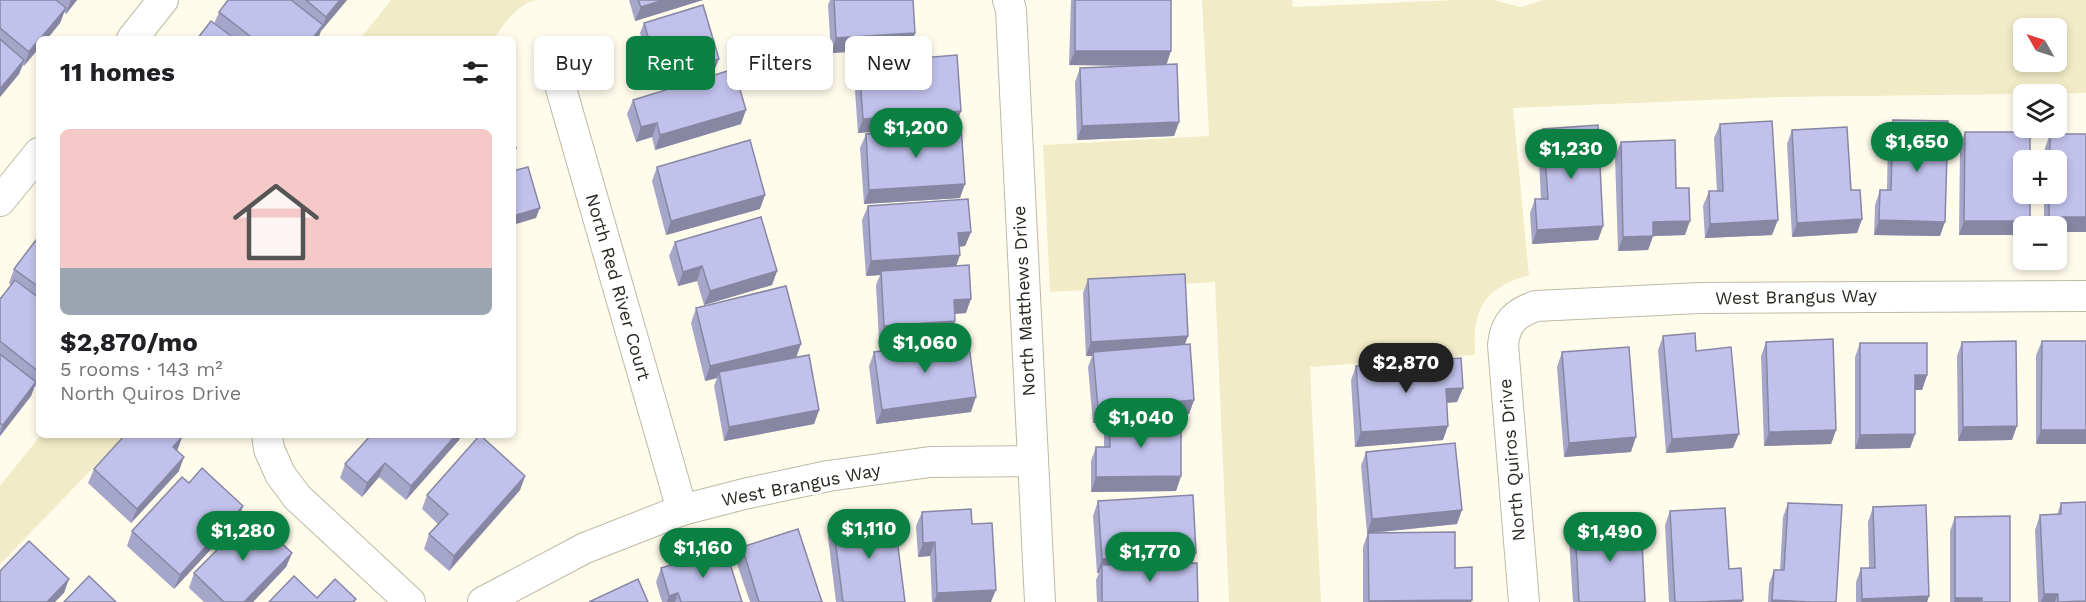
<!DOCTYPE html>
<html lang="en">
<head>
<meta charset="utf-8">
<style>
  body { margin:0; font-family:"Work Sans",sans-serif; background:#f2f2f2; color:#202124; height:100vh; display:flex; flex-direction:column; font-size:22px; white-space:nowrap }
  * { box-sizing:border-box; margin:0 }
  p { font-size:20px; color:#757577 }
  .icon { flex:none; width:33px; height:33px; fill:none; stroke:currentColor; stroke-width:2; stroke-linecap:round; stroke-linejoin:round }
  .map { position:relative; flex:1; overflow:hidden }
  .sheet { position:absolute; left:36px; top:36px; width:480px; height:402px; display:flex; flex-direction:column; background:#fff; border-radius:9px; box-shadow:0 3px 9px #0003 }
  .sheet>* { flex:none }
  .hud { position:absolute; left:534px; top:36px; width:570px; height:54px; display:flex; gap:12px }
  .needle { width:39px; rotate:309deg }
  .tools { position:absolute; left:2013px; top:18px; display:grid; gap:12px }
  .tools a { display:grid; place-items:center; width:54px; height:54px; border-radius:9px; background:#fff; box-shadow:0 3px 9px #0003; font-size:30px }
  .price { position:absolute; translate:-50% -51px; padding:0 14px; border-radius:21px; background:#0b8043; color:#fff; font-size:20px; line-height:39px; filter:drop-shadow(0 2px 3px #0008) }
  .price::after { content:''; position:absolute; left:50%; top:36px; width:18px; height:14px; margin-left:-9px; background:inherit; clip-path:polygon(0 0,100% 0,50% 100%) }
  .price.active { background:#222; color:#fff }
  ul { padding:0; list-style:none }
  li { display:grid; align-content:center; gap:12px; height:318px; padding:0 24px }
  li span { display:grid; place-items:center; height:186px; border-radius:9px; color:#555 }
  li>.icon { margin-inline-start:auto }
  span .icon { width:108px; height:108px; fill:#fffc; stroke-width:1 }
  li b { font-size:26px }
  h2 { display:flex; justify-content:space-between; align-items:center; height:72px; padding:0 24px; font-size:26px }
  .tag { padding:0 21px; border-radius:9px; background:#fff; box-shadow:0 3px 9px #0003; font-size:21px; line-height:54px }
  .tag.active { background:#0b8043; color:#fff }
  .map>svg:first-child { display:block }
  .green { fill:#f1ebc7; fill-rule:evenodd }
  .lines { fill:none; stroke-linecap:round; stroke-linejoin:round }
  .street-casing { stroke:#bdbaa6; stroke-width:32 }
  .street { stroke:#fff; stroke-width:30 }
  .wall { fill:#a6a6ca }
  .shaded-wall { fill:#8787a4 }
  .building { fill:#c1c1eb; stroke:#8787a4; stroke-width:1.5 }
  .labels { text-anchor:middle; stroke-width:6; stroke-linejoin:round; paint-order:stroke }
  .street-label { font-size:18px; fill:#2a2821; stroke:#fff }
</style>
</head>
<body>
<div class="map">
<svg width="2086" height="602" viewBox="0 0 2086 602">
  <rect width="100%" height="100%" fill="#fffcec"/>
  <g class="green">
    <path d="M391 0H538C519 2 504 23 494 39H360Z"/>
    <path d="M1202 0H1292L1293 7 1455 0H1493L1521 7 1543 0H2086V93L1783 97 1513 108 1529 275C1483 288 1472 310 1475 355L1310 367 1321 602H1229L1215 282 1050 292 1043 145 1209 136ZM2024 28H2056V62H2024Z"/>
    <path d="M41 435H125L0 564V486Z"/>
  </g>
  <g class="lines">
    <g class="street-casing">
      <g id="street">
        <path d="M1008 0 1011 10 1040 602"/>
        <path d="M132 39 163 0"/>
        <path d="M554 64 682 510"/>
        <path d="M0 201 39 153"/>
        <path d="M267 435 269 449 280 474 297 497 410 602"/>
        <path d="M483 602 585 548 682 510 744 494 828 476 930 462 1032 461"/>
        <path d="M1524 602 1503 345C1505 323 1515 313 1536 306L1699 298 2086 296"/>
      </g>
    </g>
    <use href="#street" class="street"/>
  </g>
  <g class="wall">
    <path d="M0 0H77L66 14 64 12 60 23 47 39H39L24 66 23 65 19 74 0 97Z"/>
    <path d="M228 0H347L321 31 318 39H197L214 24 219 12Z"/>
    <path d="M629 0H703L635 21Z"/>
    <path d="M830 0H913L915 33 910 48 831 53 828 5Z"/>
    <path d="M1071 0H1171L1166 64 1179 122 1174 136 1077 140 1075 82 1080 68 1139 66 1069 65Z"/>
    <path d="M644 23 715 69 656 87 640 33Z"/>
    <path d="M859 63 961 111 956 125 858 133 854 77Z"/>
    <path d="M633 100 741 124 655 150 652 137 636 142 627 114Z"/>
    <path d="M1893 120 1940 236 1874 235 1875 205 1880 190H1887L1888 134Z"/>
    <path d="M1720 124 1772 235 1705 238 1703 206 1709 191H1717L1714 138Z"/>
    <path d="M1543 129 1603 226 1598 240 1532 244 1530 213 1535 199H1541L1538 143Z"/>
    <path d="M1792 130 1851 190 1862 219 1857 233 1792 237 1787 144Z"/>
    <path d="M1965 132 2030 221 2028 226H2024V235H1959L1960 146Z"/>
    <path d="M866 134 960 198 864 204 860 148Z"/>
    <path d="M2050 134 2086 232H2056V226H2044V194H2056V160H2044L2045 148Z"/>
    <path d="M1621 142 1676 188 1685 235 1653 236 1648 250 1618 251 1615 156Z"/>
    <path d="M657 167 760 209 666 235 652 181Z"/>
    <path d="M868 206 971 232 965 246 959 247 960 255 956 266 966 313 955 314 950 336 879 340 876 285 880 275 866 276 862 220Z"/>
    <path d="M39 236V390L35 386 31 396 0 436V298H1L11 285 9 283 14 269Z"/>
    <path d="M675 242 777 271 772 285 704 305 697 281 678 286 669 256Z"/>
    <path d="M1088 279 1185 345 1194 400 1189 414 1119 420 1181 476 1176 491 1091 492V461L1096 447H1104V435L1109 421 1093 423 1088 367 1092 356H1086L1083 293Z"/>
    <path d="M696 308 796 358 819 410 814 424 724 441 714 386 717 378 705 381 691 323Z"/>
    <path d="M1663 336 1696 351 1733 448 1666 453 1658 350Z"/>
    <path d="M2042 341H2086L2036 444V355Z"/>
    <path d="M1766 342 1836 430 1831 444 1764 446 1761 356Z"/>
    <path d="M1962 342 2012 440 1958 441 1957 356Z"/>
    <path d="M1860 343 1927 375 1922 390H1915V434L1910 448 1855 449V357Z"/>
    <path d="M874 352 971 412 876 424 869 366Z"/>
    <path d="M1562 352 1631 452 1564 457 1557 367Z"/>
    <path d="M1356 366 1463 388 1457 402 1447 403 1443 440 1355 447 1351 380Z"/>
    <path d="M371 435H461L459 440 406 500 379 477 362 497 340 478 345 464Z"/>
    <path d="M182 437 177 451 179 471 131 523 88 483 94 469Z"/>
    <path d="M1366 452 1457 524 1373 533 1455 568 1471 602H1363V547L1368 533H1367L1361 466Z"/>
    <path d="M525 476 520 490 449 571 424 549 429 534 438 524 422 509 427 495Z"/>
    <path d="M189 483 243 506 238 520 174 589 127 546 132 531Z"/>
    <path d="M1098 501 1192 563 1198 602H1097L1096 580 1099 573H1097L1093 516Z"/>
    <path d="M1788 503 1836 602H1768L1769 584 1774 570H1780L1783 517Z"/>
    <path d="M2061 503 2086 602H2038L2035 530 2040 515H2057Z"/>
    <path d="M1873 507 1929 596 1927 602H1856V582L1861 568H1869L1868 522Z"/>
    <path d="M1670 511 1729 569 1742 602H1669L1665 525Z"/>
    <path d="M922 512 972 524 991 602H932L930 556 918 557 916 526Z"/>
    <path d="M1955 517 2010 602H1950V531Z"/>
    <path d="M833 523 905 602H836L828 537Z"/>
    <path d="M1575 526 1645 602H1573L1569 540Z"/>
    <path d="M742 547 822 602H750L736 561Z"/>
    <path d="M292 553 286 567 253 602H204L189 588 194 573Z"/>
    <path d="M661 568 742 602H662L656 582Z"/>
  </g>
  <g class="shaded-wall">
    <path d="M71 0H77L66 14Z"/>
    <path d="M340 0H347L321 31 326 17Z"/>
    <path d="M663 0H703L635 21 641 7Z"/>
    <path d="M66 8 60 23 47 39H40Z"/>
    <path d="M323 25 318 39H312Z"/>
    <path d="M915 33 910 48 831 53 836 38Z"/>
    <path d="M39 40V48L24 66 29 52Z"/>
    <path d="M1075 51H1171L1166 66 1069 65Z"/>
    <path d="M719 59 715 69 656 87 660 77Z"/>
    <path d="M24 60 19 74 0 97V89Z"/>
    <path d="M746 110 741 124 655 150 660 135Z"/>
    <path d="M961 111 956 125 858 133 863 119Z"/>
    <path d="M1179 122 1174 136 1077 140 1082 126Z"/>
    <path d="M657 123 652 137 636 142 641 127Z"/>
    <path d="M965 184 960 198 864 204 869 190Z"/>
    <path d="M765 195 760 209 666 235 671 221Z"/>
    <path d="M540 208 536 218 513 225V216Z"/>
    <path d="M2049 217H2086V232H2056V226H2046Z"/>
    <path d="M1862 219 1857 233 1792 237 1797 223Z"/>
    <path d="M1778 220 1772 235 1705 238 1710 224Z"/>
    <path d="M1879 220 1945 222 1940 236 1874 235Z"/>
    <path d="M1690 221 1685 235 1653 236 1648 250 1618 251 1623 237 1653 222Z"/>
    <path d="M1964 221H2030L2028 226H2024V235H1959Z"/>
    <path d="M1603 226 1598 240 1532 244 1537 230Z"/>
    <path d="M971 232 965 246 953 247 958 233Z"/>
    <path d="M960 255 955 269 881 271 880 275 866 276 871 261Z"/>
    <path d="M702 266 697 281 678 286 683 272Z"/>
    <path d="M777 271 772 285 704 305 710 291Z"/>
    <path d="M971 299 966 313 948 314 954 300Z"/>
    <path d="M955 321 950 336 879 340 884 326Z"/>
    <path d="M1188 336 1183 350 1093 352 1092 356H1086L1091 342Z"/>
    <path d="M801 344 796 358 719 372 717 378 705 381 710 366Z"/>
    <path d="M1915 375H1927L1922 390H1910Z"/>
    <path d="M36 382 31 396 0 436V433L3 425Z"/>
    <path d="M1463 388 1457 402 1441 403 1446 389Z"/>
    <path d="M976 397 971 412 876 424 882 410Z"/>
    <path d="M1194 400 1189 414 1093 423 1098 408Z"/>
    <path d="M819 410 814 424 724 441 729 427Z"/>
    <path d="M1448 426 1443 440 1355 447 1361 432Z"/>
    <path d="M2017 426 2012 440 1958 441 1963 427Z"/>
    <path d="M1836 430 1831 444 1764 446 1769 432Z"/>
    <path d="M2041 430H2086V444H2036Z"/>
    <path d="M1739 434 1733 448 1666 453 1672 439Z"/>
    <path d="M1915 434 1910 448 1855 449 1860 435Z"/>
    <path d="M456 435H461L459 440 406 500 411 486Z"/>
    <path d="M182 437 177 451 173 447Z"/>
    <path d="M1636 437 1631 452 1564 457 1569 443Z"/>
    <path d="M184 457 179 471 131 523 137 509Z"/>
    <path d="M385 463 379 477 362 497 367 483Z"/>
    <path d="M525 476 520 490 449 571 454 556Z"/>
    <path d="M1181 476 1176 491 1091 492 1096 477Z"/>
    <path d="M243 506 238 520 174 589 180 575Z"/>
    <path d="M1462 510 1457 524 1367 533 1372 519Z"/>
    <path d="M935 542 930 556 918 557 923 543Z"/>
    <path d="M292 553 286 567 253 602H244Z"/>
    <path d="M1196 553 1191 567 1102 565 1099 573H1097L1102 559Z"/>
    <path d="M69 579 64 593 55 602H47Z"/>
    <path d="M996 590 991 602H934L937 593Z"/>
    <path d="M678 593 675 602H667L669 596Z"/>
    <path d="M2044 594H2058L2055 602H2041Z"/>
    <path d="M1929 596 1927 602H1861L1862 599Z"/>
    <path d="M1955 598H1982L1980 602H1954Z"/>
    <path d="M1472 600 1471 602H1368L1369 601Z"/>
    <path d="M1743 600 1742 602H1699Z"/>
    <path d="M1772 600 1810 602H1771Z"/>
  </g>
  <g class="building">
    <path d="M0 0H56L66 8 40 39H39L29 52 0 28Z"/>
    <path d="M228 0H291L323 25 312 39H254L219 12Z"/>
    <path d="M306 0H340L326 17Z"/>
    <path d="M638 0H663L641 7Z"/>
    <path d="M834 0H913L915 33 836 38Z"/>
    <rect x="1075" y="0" width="96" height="51"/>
    <path d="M703 5 719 59 660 77 644 23Z"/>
    <path d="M211 21 235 39H197Z"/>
    <path d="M0 39 24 60 0 89Z"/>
    <path d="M957 55 961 111 863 119 859 63Z"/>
    <path d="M1177 64 1179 122 1082 126 1080 68Z"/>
    <path d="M734 69 746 110 660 135 657 123 641 127 633 100Z"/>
    <path d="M1893 120 1948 121 1945 222 1879 220 1880 190H1891Z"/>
    <path d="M1772 121 1778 220 1710 224 1709 191H1723L1720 124Z"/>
    <path d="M1598 125 1603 226 1537 230 1535 199H1548L1543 129Z"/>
    <path d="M961 126 965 184 869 190 866 134Z"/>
    <path d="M1847 127 1851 190H1860L1862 219 1797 223 1792 130Z"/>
    <path d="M1965 132H2030V160H2024V194H2030V221H1964Z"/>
    <path d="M2050 134H2086V217H2049V194H2056V160H2050Z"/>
    <path d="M513 138 516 148 513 149Z"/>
    <path d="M750 140 765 195 671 221 657 167Z"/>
    <path d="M1675 140 1676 188H1689L1690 221 1653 222V236L1623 237 1621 142Z"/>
    <path d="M528 167 540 208 513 216V171Z"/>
    <path d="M968 199 971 232 958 233 960 255 871 261 868 206Z"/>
    <path d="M761 217 777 271 710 291 702 266 683 272 675 242Z"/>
    <path d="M39 236V287L14 269Z"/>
    <path d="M969 265 971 299 954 300 955 321 884 326 881 271Z"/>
    <path d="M1185 274 1188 336 1091 342 1088 279Z"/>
    <path d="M15 280 39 298V372L0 341V298H1Z"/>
    <path d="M786 286 801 344 710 366 696 308Z"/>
    <path d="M1695 333 1696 351 1731 347 1739 434 1672 439 1663 336Z"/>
    <path d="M968 339 976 397 882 410 874 352Z"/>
    <path d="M1833 339 1836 430 1769 432 1766 342Z"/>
    <path d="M2016 341 2017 426 1963 427 1962 342Z"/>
    <path d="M2042 341H2086V430H2041Z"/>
    <path d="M1860 343H1927V375H1915V434L1860 435Z"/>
    <path d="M1190 344 1194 400 1098 408 1093 352Z"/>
    <path d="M1629 347 1636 437 1569 443 1562 352Z"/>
    <path d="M0 354 36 382 3 425 0 423Z"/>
    <path d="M809 355 819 410 729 427 719 372Z"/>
    <path d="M1461 358 1463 388 1446 389 1448 426 1361 432 1356 366Z"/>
    <path d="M1109 420H1181V476L1096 477V447H1110Z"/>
    <path d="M125 435H180L182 437 173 447 184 457 137 509 94 469Z"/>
    <path d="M371 435H456L411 486 385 463 367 483 345 464Z"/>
    <path d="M480 435 525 476 454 556 429 534 448 514 427 495Z"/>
    <path d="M1455 443 1462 510 1372 519 1366 452Z"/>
    <path d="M202 468 243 506 180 575 132 531 182 477 189 483Z"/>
    <path d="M1193 495 1196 553 1102 559 1098 501Z"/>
    <path d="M2086 502V601L2058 602V594H2044L2040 515 2061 514V503Z"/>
    <path d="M1788 503 1842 505 1836 602H1810L1772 600 1774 570H1784Z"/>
    <path d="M1926 505 1929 596 1862 599 1861 568H1875L1873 507Z"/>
    <path d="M1725 508 1729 569 1741 568 1743 600 1699 602H1675L1670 511Z"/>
    <path d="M971 509 972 524 992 523 996 590 937 593 935 542 923 543 922 512Z"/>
    <path d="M252 515 292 553 244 602H224L194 573Z"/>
    <path d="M894 515 905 602H843L833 523Z"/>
    <path d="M2010 516V602H1982V598H1955V517Z"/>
    <path d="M1641 522 1645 602H1579L1575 526Z"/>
    <path d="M798 529 822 602H759L742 547Z"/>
    <path d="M1455 532V568L1472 567V600L1369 601 1368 533Z"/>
    <path d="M29 541 69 579 47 602H0V571Z"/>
    <path d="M725 548 742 602H681L678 593 669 596 661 568Z"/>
    <path d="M1197 563 1198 602H1102V565Z"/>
    <path d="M89 576 116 602H64Z"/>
    <path d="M294 576 317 598 335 579 356 599 353 602H269Z"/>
    <path d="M638 579 648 602H589Z"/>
  </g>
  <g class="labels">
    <g class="street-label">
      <text transform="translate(618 287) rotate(74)" y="6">North Red River Court</text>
      <text transform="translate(1796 297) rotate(-1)" y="6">West Brangus Way</text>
      <text transform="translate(1024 301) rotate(-93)" y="6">North Matthews Drive</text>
      <text transform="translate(1512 460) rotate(-95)" y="6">North Quiros Drive</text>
      <text transform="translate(801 485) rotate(-11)" y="6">West Brangus Way</text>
    </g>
  </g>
</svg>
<div class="tools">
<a><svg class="needle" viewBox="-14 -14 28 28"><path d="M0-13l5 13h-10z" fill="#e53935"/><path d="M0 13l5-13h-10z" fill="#757577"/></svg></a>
<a><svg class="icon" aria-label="layers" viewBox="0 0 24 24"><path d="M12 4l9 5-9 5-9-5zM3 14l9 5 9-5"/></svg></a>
<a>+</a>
<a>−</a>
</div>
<b class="price" style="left:916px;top:159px">$1,200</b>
<b class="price" style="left:1917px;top:173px">$1,650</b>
<b class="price" style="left:1571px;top:180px">$1,230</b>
<b class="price" style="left:925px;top:374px">$1,060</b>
<b class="price active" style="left:1406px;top:394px">$2,870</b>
<b class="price" style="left:1141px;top:449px">$1,040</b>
<b class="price" style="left:869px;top:560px">$1,110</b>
<b class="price" style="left:243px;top:562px">$1,280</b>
<b class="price" style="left:1610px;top:563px">$1,490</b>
<b class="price" style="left:703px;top:579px">$1,160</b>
<b class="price" style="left:1150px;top:583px">$1,770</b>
<div class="hud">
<a class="tag">Buy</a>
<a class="tag active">Rent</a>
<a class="tag">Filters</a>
<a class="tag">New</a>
</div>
<section class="sheet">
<h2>11 homes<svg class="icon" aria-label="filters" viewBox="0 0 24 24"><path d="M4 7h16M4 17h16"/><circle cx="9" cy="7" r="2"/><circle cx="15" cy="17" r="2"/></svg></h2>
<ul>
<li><span style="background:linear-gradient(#f6c9c9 75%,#9aa5b1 0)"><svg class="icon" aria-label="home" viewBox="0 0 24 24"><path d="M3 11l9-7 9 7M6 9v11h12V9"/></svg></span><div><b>$2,870/mo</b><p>5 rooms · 143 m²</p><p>North Quiros Drive</p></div></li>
</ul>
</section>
</div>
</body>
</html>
